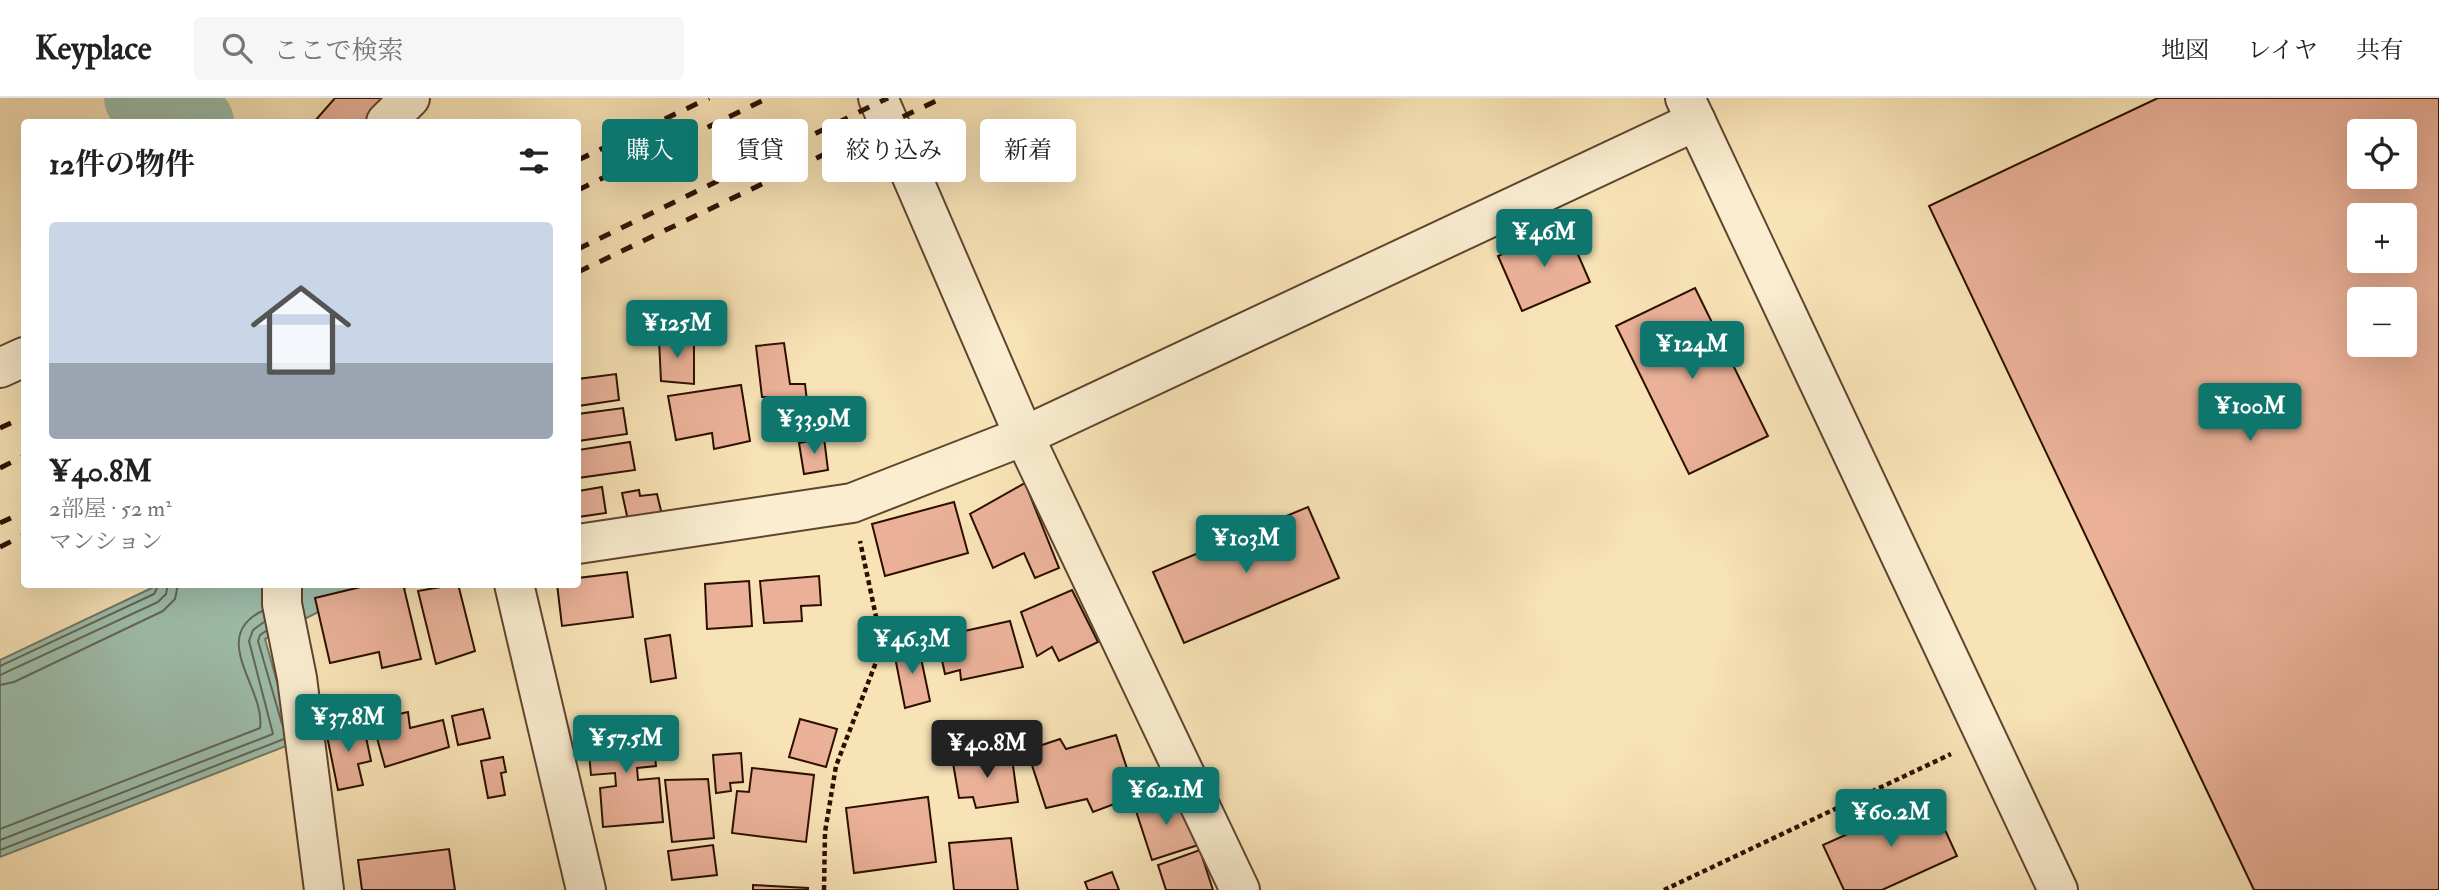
<!DOCTYPE html>
<html lang="ja">
<head>
<meta charset="utf-8">
<style>
  body { margin:0; font-family:"IM FELL Double Pica","Noto Serif JP",serif; background:#f6f6f6; color:#222; height:100vh; display:flex; flex-direction:column; font-size:26px; white-space:nowrap }
  * { box-sizing:border-box; margin:0 }
  p { font-size:23px; color:#767676 }
  .icon { flex:none; width:38px; height:38px; fill:none; stroke:currentColor; stroke-width:2; stroke-linecap:round; stroke-linejoin:round }
  .map { position:relative; flex:1; overflow:hidden }
  .details { position:absolute; left:21px; top:21px; width:560px; height:469px; display:flex; flex-direction:column; background:#fff; border-radius:7px; box-shadow:0 7px 28px #0002 }
  .details>* { flex:none }
  .guide { position:absolute; left:602px; top:21px; width:665px; height:63px; display:flex; gap:14px }
  .buttons { position:absolute; left:2347px; top:21px; display:grid; gap:14px }
  .buttons a { display:grid; place-items:center; width:70px; height:70px; border-radius:7px; background:#fff; box-shadow:0 7px 28px #0002; font-size:35px }
  .price { position:absolute; translate:-50% -60px; padding:0 16px; border-radius:7px; background:#0f766e; color:#fff; font-size:23px; line-height:46px; filter:drop-shadow(0 2px 4px #0008) }
  .price::after { content:''; position:absolute; left:50%; top:42px; width:21px; height:16px; margin-left:-10px; background:inherit; clip-path:polygon(0 0,100% 0,50% 100%) }
  .price.current { background:#222; color:#fff }
  ul { padding:0; list-style:none }
  li { display:grid; align-content:center; gap:14px; height:371px; padding:0 28px }
  li+li { border-top:2px solid #e0e0e0 }
  li span { display:grid; place-items:center; height:217px; border-radius:7px; color:#555 }
  li>.icon { margin-inline-start:auto }
  span .icon { width:126px; height:126px; fill:#fffc; stroke-width:1 }
  li b { font-size:30px }
  h2 { display:flex; justify-content:space-between; align-items:center; height:84px; padding:0 28px; font-size:30px }
  .tag { padding:0 24px; border-radius:7px; background:#fff; box-shadow:0 7px 28px #0002; font-size:24px; line-height:63px }
  .tag.current { background:#0f766e; color:#fff }
  header { display:flex; align-items:center; gap:42px; box-sizing:border-box; height:98px; padding:0 35px; background:#fff; border-bottom:2px solid #e0e0e0 }
  header strong { font-size:33px }
  nav { display:flex; gap:38px; margin-inline-start:auto; font-size:24px }
  .search { width:490px; height:63px; background:#f6f6f6; display:flex; align-items:center; gap:18px; box-sizing:border-box; padding:0 24px; border-radius:7px; color:#767676; font-size:26px }
  .map>svg:first-child { display:block }
  .water { fill:#9dbeac; stroke:#707867; stroke-width:2 }
  .lines { fill:none; stroke-linecap:round; stroke-linejoin:round }
  .shore { stroke:#646656; stroke-width:2 }
  .river { stroke:#9dbeac; stroke-width:72 }
  .building { fill:#eab198; stroke:#2c0f00; stroke-width:2; fill-rule:evenodd }
  .minor-casing { stroke:#5f442e; stroke-width:42 }
  .tertiary-casing { stroke:#5f442e; stroke-width:42 }
  .path { stroke:#2c0f00; stroke-width:4.5; stroke-dasharray:5 3.5; stroke-linecap:butt }
  .minor { stroke:#faedd0; stroke-width:38 }
  .tertiary { stroke:#faedd0; stroke-width:38 }
  .rail { stroke:#2c0f00; stroke-width:5; stroke-dasharray:12 12; stroke-linecap:butt }
</style>
</head>
<body>
<header>
<strong>Keyplace</strong>
<div class="search"><svg class="icon" aria-label="search" viewBox="0 0 24 24"><circle cx="10" cy="10" r="6"/><path d="M15 15l6 6"/></svg>ここで検索</div>
<nav><a>地図</a><a>レイヤ</a><a>共有</a></nav>
</header>
<div class="map">
<svg width="2439" height="792" viewBox="0 0 2439 792">
  <rect width="100%" height="100%" fill="#f8e3b6"/>
  <filter id="stains"><feTurbulence type="fractalNoise" baseFrequency=".00286" numOctaves="4"/><feColorMatrix values="0 0 0 0 .2 0 0 0 0 .09 0 0 0 0 .02 0 0 0 .5 -.17"/></filter>
  <radialGradient id="worn" r=".72"><stop offset=".6" stop-color="#630" stop-opacity="0"/><stop offset="1" stop-color="#630" stop-opacity=".3"/></radialGradient>
  <path class="water" d="M158 487H407L402 496 322 512 265 541 294 645 0 759V562Z"/>
  <g class="lines">
    <g class="shore">
      <path d="M266 533 260 537 258 543 282 626"/>
      <path d="M0 568 154 496 159 486"/>
      <path d="M0 577 158 504 166 496 168 486"/>
      <path d="M0 587 14 584 163 513 175 501 178 486"/>
      <path d="M0 731 260 630C266 591 208 540 262 513"/>
      <path d="M0 742 273 636 249 543 253 532 264 524"/>
      <path d="M0 752 284 641"/>
    </g>
    <path class="river" d="M140 0 198 24"/>
  </g>
  <g class="building">
    <path d="M335 0H396L378 24H314Z"/>
    <path d="M2158 0H2439V792H2254L1929 108ZM2359 33H2404V79H2359ZM2359 117H2404V163H2359ZM2359 201H2404V247H2359Z"/>
    <path d="M1566 129 1590 184 1522 213 1498 158Z"/>
    <path d="M1695 190 1768 338 1689 376 1616 228Z"/>
    <path d="M694 240V286L661 283 659 241Z"/>
    <path d="M784 245 790 286H805L810 329 776 333 773 299H762L756 248Z"/>
    <path d="M616 276 619 302 578 308V281Z"/>
    <path d="M741 287 750 343 714 351 712 335 676 342 668 298Z"/>
    <path d="M623 310 627 336 578 343V316Z"/>
    <path d="M824 340 828 372 804 376 799 345Z"/>
    <path d="M630 344 635 372 578 380V352Z"/>
    <path d="M1025 385 1059 470 1035 480 1024 455 993 470 970 416Z"/>
    <path d="M602 389 606 415 578 419V393Z"/>
    <path d="M639 392 640 398 657 396 663 421 629 427 622 395Z"/>
    <path d="M954 404 968 455 885 478 872 426Z"/>
    <path d="M1308 409 1339 480 1184 545 1153 474Z"/>
    <path d="M627 474 633 519 562 528 557 486H578V480Z"/>
    <path d="M819 478 821 507 801 508 802 523 764 525 760 483Z"/>
    <path d="M749 483 752 528 707 531 705 486Z"/>
    <path d="M373 486H403L421 561 382 570 379 554 330 565 315 500Z"/>
    <path d="M458 486 475 553 436 566 418 493Z"/>
    <path d="M1072 492 1098 544 1059 563 1052 549 1037 558 1021 514Z"/>
    <path d="M1010 523 1023 569 961 582 960 572 945 576 937 539Z"/>
    <path d="M670 537 676 580 651 584 645 541Z"/>
    <path d="M918 546 930 603 905 610 894 554Z"/>
    <path d="M483 611 490 640 458 647 452 618Z"/>
    <path d="M408 614 410 630 443 622 449 649 385 669 372 622Z"/>
    <path d="M800 621 837 631 826 669 789 659Z"/>
    <path d="M363 625 371 663 358 666 363 687 338 692 326 633Z"/>
    <path d="M652 627 656 668 637 670 638 682 659 680 663 724 603 729 600 690 616 688 615 675 591 677 587 633Z"/>
    <path d="M1116 637 1136 698 1093 714 1087 701 1046 710 1027 652 1060 641 1066 651Z"/>
    <path d="M1011 653 1018 704 976 710 973 699 959 700 953 665Z"/>
    <path d="M741 655 743 684 730 685 731 693 716 695 713 657Z"/>
    <path d="M503 659 506 674 501 675 505 697 488 700 481 663Z"/>
    <path d="M752 670 814 677 806 744 732 735 737 693 749 694Z"/>
    <path d="M708 681 714 740 672 744 665 682Z"/>
    <path d="M1180 695 1198 747 1152 762 1135 710Z"/>
    <path d="M928 699 936 764 854 775 846 710Z"/>
    <path d="M1930 699 1957 758 1882 792H1844L1823 747Z"/>
    <path d="M1011 740 1018 792H954L949 745Z"/>
    <path d="M713 747 717 777 672 782 668 753Z"/>
    <path d="M449 751 455 792H362L358 762Z"/>
    <path d="M1200 752 1213 792H1166L1158 767Z"/>
    <path d="M1112 774 1119 792H1088L1085 784Z"/>
    <path d="M753 787 808 790V792H753Z"/>
  </g>
  <g class="lines">
    <g class="minor-casing">
      <g id="minor">
        <path d="M878 0 1024 338 1240 792"/>
        <path d="M386 24 410 0"/>
        <path d="M0 270 24 259"/>
        <path d="M578 446 852 405 1024 338 1696 23"/>
        <path d="M282 486V506L297 580 324 792"/>
        <path d="M514 486 586 792"/>
      </g>
    </g>
    <g class="tertiary-casing">
      <path id="tertiary" d="M1685 0 2058 792"/>
    </g>
    <g class="path">
      <path d="M824 792 825 734 836 668 878 559V528L860 443"/>
      <path d="M1664 792 1951 656"/>
    </g>
    <use href="#minor" class="minor"/>
    <use href="#tertiary" class="tertiary"/>
    <g class="rail">
      <path d="M578 62 709 0"/>
      <path d="M578 92 768 0"/>
      <path d="M578 151 888 0"/>
      <path d="M578 174 942 0"/>
      <path d="M0 330 24 319"/>
      <path d="M0 370 24 358"/>
      <path d="M0 425 24 414"/>
      <path d="M0 449 24 437"/>
    </g>
  </g>
  <rect width="100%" height="100%" filter="url(#stains)"/>
  <rect width="100%" height="100%" fill="url(#worn)"/>
</svg>
<div class="buttons">
<a><svg class="icon" aria-label="locate" viewBox="0 0 24 24"><circle cx="12" cy="12" r="6"/><path d="M12 2v4M12 18v4M2 12h4M18 12h4"/></svg></a>
<a>+</a>
<a>−</a>
</div>
<b class="price" style="left:1544px;top:171px">¥46M</b>
<b class="price" style="left:677px;top:262px">¥125M</b>
<b class="price" style="left:1692px;top:283px">¥124M</b>
<b class="price" style="left:2250px;top:345px">¥100M</b>
<b class="price" style="left:814px;top:358px">¥33.9M</b>
<b class="price" style="left:1246px;top:477px">¥103M</b>
<b class="price" style="left:912px;top:578px">¥46.3M</b>
<b class="price" style="left:348px;top:656px">¥37.8M</b>
<b class="price" style="left:626px;top:677px">¥57.5M</b>
<b class="price current" style="left:987px;top:682px">¥40.8M</b>
<b class="price" style="left:1166px;top:729px">¥62.1M</b>
<b class="price" style="left:1891px;top:751px">¥60.2M</b>
<div class="guide">
<a class="tag current">購入</a>
<a class="tag">賃貸</a>
<a class="tag">絞り込み</a>
<a class="tag">新着</a>
</div>
<section class="details">
<h2>12件の物件<svg class="icon" aria-label="filters" viewBox="0 0 24 24"><path d="M4 7h16M4 17h16"/><circle cx="9" cy="7" r="2"/><circle cx="15" cy="17" r="2"/></svg></h2>
<ul>
<li><span style="background:linear-gradient(#c9d6e8 65%,#9aa5b1 0)"><svg class="icon" aria-label="home" viewBox="0 0 24 24"><path d="M3 11l9-7 9 7M6 9v11h12V9"/></svg></span><div><b>¥40.8M</b><p>2部屋 · 52 m²</p><p>マンション</p></div></li>
</ul>
</section>
</div>
</body>
</html>
